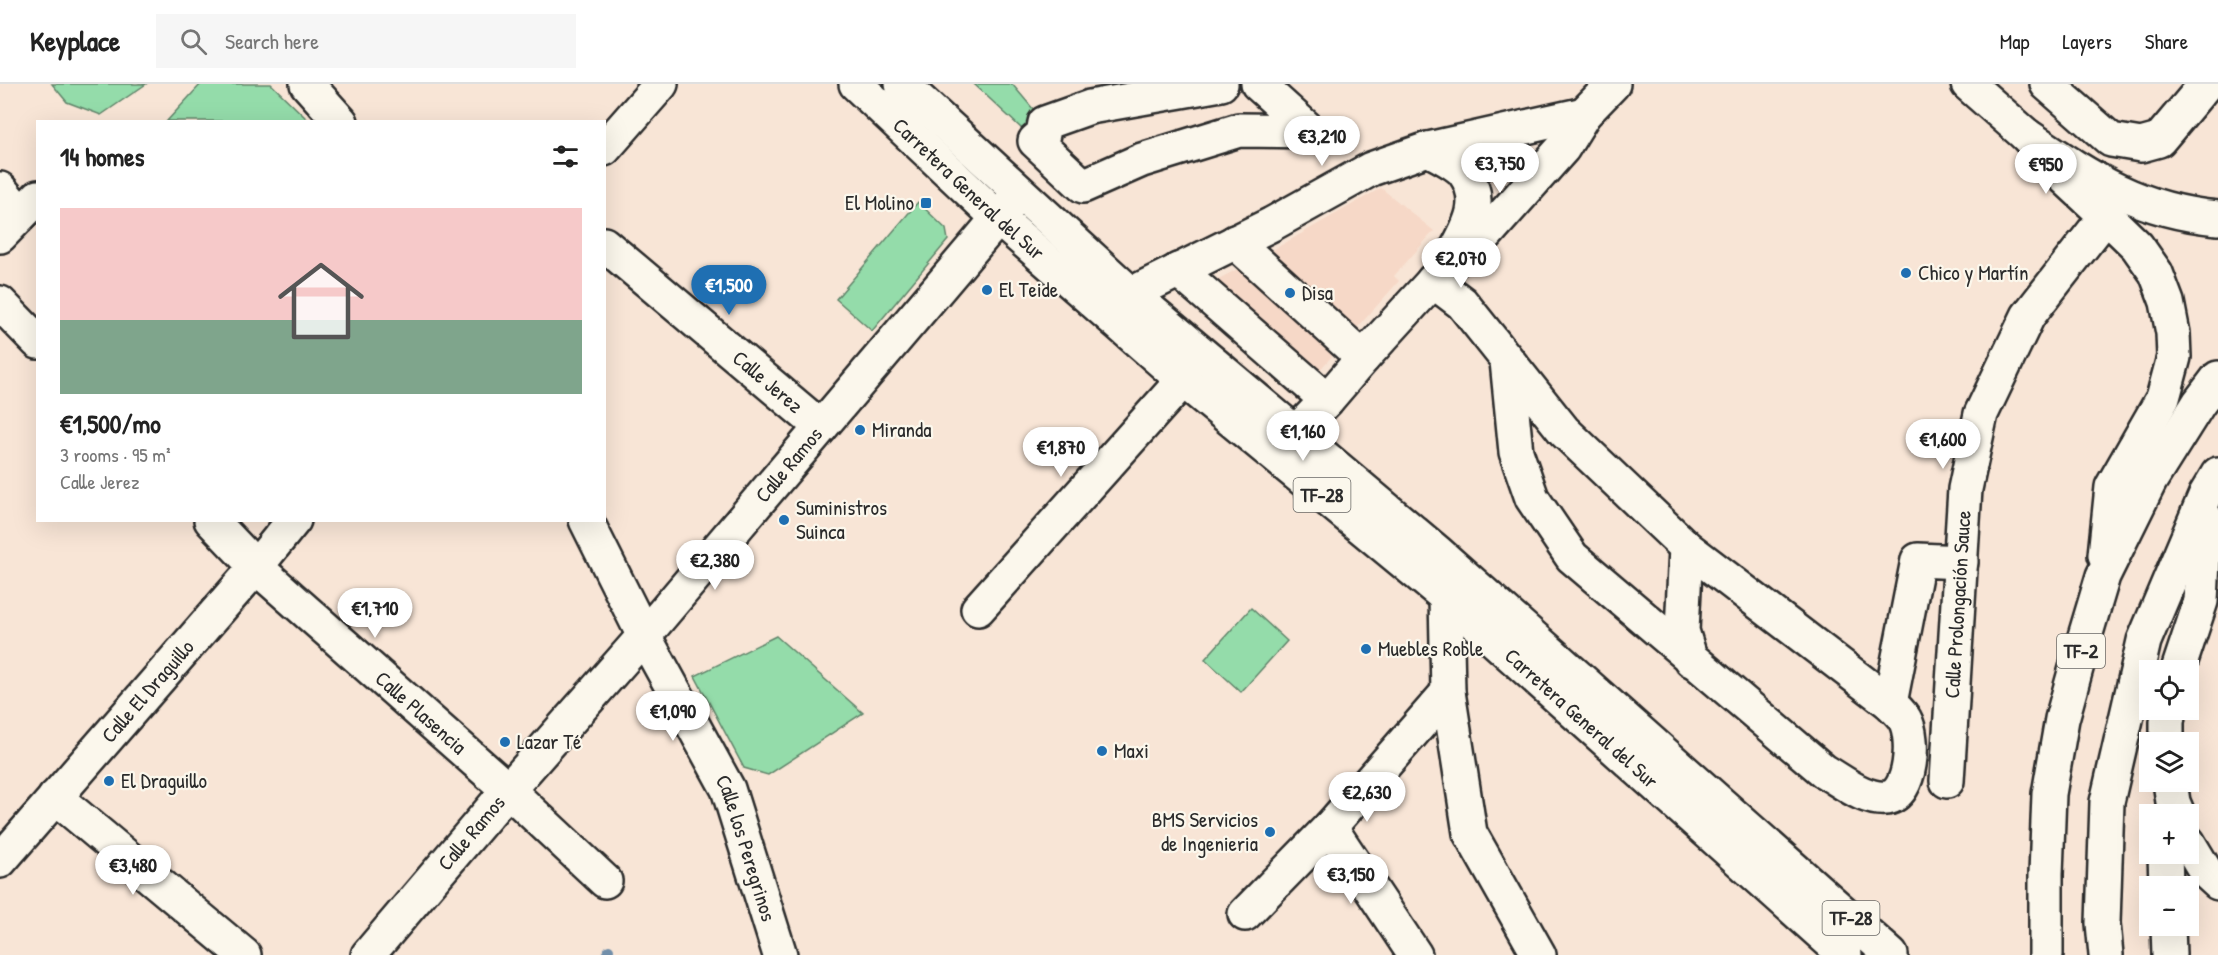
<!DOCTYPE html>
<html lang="en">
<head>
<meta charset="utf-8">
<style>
  body { margin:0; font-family:"Patrick Hand",sans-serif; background:#f6f6f6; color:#222; height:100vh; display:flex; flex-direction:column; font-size:22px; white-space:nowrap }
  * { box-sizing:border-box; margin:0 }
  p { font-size:20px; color:#767676 }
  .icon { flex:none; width:33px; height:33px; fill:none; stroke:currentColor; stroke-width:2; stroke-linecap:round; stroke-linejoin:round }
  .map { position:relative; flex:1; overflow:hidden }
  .panel { position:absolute; left:36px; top:36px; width:570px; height:402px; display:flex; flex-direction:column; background:#fff; border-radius:0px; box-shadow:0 6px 24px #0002 }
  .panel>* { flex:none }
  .fabs { position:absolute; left:2139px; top:576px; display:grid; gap:12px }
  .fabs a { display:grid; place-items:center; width:60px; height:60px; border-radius:0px; background:#fff; box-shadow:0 6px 24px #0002; font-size:30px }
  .price { position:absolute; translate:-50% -51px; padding:0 14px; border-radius:21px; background:#fff; color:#222; font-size:20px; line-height:39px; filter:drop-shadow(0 2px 3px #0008) }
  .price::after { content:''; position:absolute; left:50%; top:36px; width:18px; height:14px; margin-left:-9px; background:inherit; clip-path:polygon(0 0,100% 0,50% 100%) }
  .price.active { background:#1f6fb2; color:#fff }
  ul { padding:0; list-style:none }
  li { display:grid; align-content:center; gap:12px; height:318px; padding:0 24px }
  li span { display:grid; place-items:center; height:186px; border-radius:0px; color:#555 }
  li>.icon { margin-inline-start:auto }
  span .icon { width:108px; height:108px; fill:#fffc; stroke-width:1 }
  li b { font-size:26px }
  h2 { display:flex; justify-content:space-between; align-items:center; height:72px; padding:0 24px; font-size:26px }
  header { display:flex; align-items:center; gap:36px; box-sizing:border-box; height:84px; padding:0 30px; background:#fff; border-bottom:2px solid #e0e0e0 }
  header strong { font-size:28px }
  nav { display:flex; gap:33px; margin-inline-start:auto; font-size:21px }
  .search { width:420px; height:54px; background:#f6f6f6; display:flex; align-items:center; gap:15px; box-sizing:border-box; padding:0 21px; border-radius:0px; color:#767676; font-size:22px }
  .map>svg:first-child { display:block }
  .built { fill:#f6d8c7 }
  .green { fill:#94dcaa; stroke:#60846a; stroke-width:1.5 }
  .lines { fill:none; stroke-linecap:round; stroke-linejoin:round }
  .stream { stroke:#728faa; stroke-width:10 }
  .minor-casing { stroke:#2b2b2b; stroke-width:38 }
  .major-casing { stroke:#2b2b2b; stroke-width:38 }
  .highway-casing { stroke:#2b2b2b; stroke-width:38 }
  .minor { stroke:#fbf7ec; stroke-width:33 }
  .major { stroke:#fbf7ec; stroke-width:33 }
  .highway { stroke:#fbf7ec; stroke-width:33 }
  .poi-dot { fill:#1f6fb2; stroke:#fbf7ec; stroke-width:2 }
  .labels { text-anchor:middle; stroke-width:4.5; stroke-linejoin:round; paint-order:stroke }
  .shield { fill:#fbf7ec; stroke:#696865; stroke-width:1.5 }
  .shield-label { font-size:20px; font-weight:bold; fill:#2b2b2b }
  .street-label { font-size:21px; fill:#2b2b2b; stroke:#fbf7ec }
  .poi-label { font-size:21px; fill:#2b2b2b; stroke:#fbf7ec; text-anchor:start }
</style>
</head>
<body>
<header>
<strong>Keyplace</strong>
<div class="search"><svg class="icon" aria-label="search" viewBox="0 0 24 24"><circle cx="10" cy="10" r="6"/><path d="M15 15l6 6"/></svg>Search here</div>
<nav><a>Map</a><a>Layers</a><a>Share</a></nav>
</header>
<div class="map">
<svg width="2218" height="871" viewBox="0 0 2218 871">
  <rect width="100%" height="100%" fill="#f8e5d6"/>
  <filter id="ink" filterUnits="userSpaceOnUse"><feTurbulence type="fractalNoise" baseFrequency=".0167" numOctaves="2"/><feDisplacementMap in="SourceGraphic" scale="12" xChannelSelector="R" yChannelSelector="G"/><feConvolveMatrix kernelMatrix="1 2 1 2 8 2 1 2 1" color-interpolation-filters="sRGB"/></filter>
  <g filter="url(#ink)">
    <path class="built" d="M1381 104 1434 147 1394 192 1399 197 1300 308 1182 212 1199 205 1255 176Z"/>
    <g class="green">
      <path d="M52 0H146L101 31 67 18Z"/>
      <path d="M201 0H271L309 37H167Z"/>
      <path d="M974 0H1012L1045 39 1035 57Z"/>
      <path d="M918 118 946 145 948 156 872 247 836 215Z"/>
      <path d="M1251 524 1287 557 1241 608 1205 575Z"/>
      <path d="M776 552 863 629 768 691 744 684 695 592Z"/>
    </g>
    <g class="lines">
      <path class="stream" d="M606 871 609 866"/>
      <g class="minor-casing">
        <g id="minor">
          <path d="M307 0 341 38"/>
          <path d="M1221 0 1090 23 1045 39 1043 50 1035 57 1083 102 1142 76 1239 46 1310 47 1258 0"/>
          <path d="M2047 0 2111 56 2141 61 2159 56 2206 0"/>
          <path d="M604 65 661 0"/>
          <path d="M1428 65C1439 71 1456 79 1464 88 1485 117 1469 143 1454 170"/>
          <path d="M0 105 21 130"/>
          <path d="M0 152 38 113"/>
          <path d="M1235 158 1363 274"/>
          <path id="s1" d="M604 160 821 343"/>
          <path d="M1178 186 1327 316"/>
          <path d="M1433 197 1462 219 1564 347 1686 463 1890 619C1895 624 1902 630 1905 636 1915 654 1912 710 1887 714 1865 717 1842 697 1824 687L1572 473 1532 414 1516 368 1507 277"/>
          <path d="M0 219 38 258"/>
          <path d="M1114 231 1131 210 1272 140 1371 85 1428 65 1584 30"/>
          <path d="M1275 370 1327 316 1363 274 1447 182 1482 155 1563 64 1584 30 1613 0"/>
          <path id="s2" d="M211 436 256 483 508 706 605 797"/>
          <path id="s3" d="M586 436 644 552 728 705 780 871"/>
          <path d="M1686 463 1682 547 1691 576"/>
          <path d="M1446 513 1448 608 1470 749 1539 871"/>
          <path d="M978 525 1183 296"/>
          <path d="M1890 619 1918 476 1961 478"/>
          <path id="s4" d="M1947 697 1965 405 1981 330 2028 232 2106 132 2064 93 2026 51 1968 0"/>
          <path d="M55 713 244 871"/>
          <path d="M1330 743 1415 871"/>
          <path d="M2165 770 2166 802"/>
          <path id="s5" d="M0 777 256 483 294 436"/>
          <path d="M1245 830 1330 743 1448 608"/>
          <path d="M2168 842 2169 871"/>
          <path id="s6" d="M368 871 508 706 644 552 1016 113"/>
        </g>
      </g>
      <g class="major-casing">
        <g id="major">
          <path id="s7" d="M856 0 998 134 1183 296 1446 513 1845 871"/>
          <path d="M902 0 1131 210 1436 467 1891 871"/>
        </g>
      </g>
      <g class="highway-casing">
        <g id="highway">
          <path d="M2026 51C2090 94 2138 127 2218 134"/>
          <path d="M2105 471 2112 403 2163 314 2174 273 2173 249 2167 218 2156 189 2137 162 2106 132"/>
          <path d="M2178 586 2201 517 2205 433"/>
          <path d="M2167 658V638L2169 626"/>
          <path d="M2170 698 2173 718 2178 730"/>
          <path d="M2188 758 2206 788 2218 799"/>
          <path d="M2046 871V790L2049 710 2062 635 2083 559 2103 492 2150 397 2199 319 2218 294"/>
          <path d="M2106 871 2103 839 2107 718 2144 557 2206 410 2218 390"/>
        </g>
      </g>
      <use href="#minor" class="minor"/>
      <use href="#major" class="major"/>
      <use href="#highway" class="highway"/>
    </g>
  </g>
  <g class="poi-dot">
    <rect x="920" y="113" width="12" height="12" rx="3"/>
    <circle cx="1906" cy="189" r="6"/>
    <circle cx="987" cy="206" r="6"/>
    <circle cx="1290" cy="209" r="6"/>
    <circle cx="860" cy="346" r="6"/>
    <circle cx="784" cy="436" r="6"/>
    <circle cx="1366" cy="565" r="6"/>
    <circle cx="505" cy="658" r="6"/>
    <circle cx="1102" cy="667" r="6"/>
    <circle cx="109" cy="697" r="6"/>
    <circle cx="1270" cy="748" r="6"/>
  </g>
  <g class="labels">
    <g class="shield">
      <rect x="1293.5" y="394" width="57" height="34" rx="4.5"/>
      <rect x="2057" y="550" width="48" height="34" rx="4.5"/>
      <rect x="1822.5" y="817" width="57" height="34" rx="4.5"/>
    </g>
    <g class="shield-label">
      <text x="1322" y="418">TF-28</text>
      <text x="2081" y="574">TF-2</text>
      <text x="1851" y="841">TF-28</text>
    </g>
    <g class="street-label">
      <text dy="7" stroke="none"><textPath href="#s7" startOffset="154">Carretera General del Sur</textPath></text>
      <text dy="7" stroke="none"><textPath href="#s1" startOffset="214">Calle Jerez</textPath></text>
      <text dy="7" stroke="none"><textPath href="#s6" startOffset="646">Calle Ramos</textPath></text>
      <text dy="7" stroke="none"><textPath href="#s4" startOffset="177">Calle Prolongación Sauce</textPath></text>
      <text dy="7" stroke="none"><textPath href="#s5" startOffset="225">Calle El Draguillo</textPath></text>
      <text dy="7" stroke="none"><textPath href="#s2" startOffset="285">Calle Plasencia</textPath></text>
      <text dy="7" stroke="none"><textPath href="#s7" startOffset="964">Carretera General del Sur</textPath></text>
      <text dy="7" stroke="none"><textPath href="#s6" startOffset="160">Calle Ramos</textPath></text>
      <text dy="7" stroke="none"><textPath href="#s3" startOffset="366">Calle los Peregrinos</textPath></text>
    </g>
    <g class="poi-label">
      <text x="914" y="126" text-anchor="end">El Molino</text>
      <text x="1918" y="196">Chico y Martín</text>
      <text x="999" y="213">El Teide</text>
      <text x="1302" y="216">Disa</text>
      <text x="872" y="353">Miranda</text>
      <text x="796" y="431">Suministros<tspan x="796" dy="24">Suinca</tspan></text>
      <text x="1378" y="572">Muebles Roble</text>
      <text x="517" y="665">Lazar Té</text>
      <text x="1114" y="674">Maxi</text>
      <text x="121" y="704">El Draguillo</text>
      <text x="1258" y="743" text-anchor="end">BMS Servicios<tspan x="1258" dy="24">de Ingenieria</tspan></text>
    </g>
  </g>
</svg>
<div class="fabs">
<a><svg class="icon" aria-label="locate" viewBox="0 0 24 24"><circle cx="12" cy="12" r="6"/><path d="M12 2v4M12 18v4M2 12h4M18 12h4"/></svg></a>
<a><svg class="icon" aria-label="layers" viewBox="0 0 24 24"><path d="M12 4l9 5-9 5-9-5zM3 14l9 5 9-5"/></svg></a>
<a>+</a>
<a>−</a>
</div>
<b class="price" style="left:1322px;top:83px">€3,210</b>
<b class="price" style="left:1500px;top:110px">€3,750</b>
<b class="price" style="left:2046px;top:111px">€950</b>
<b class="price" style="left:1461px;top:205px">€2,070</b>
<b class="price active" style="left:729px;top:232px">€1,500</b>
<b class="price" style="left:1303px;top:378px">€1,160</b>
<b class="price" style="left:1943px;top:386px">€1,600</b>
<b class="price" style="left:1061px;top:394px">€1,870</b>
<b class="price" style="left:715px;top:507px">€2,380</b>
<b class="price" style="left:375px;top:555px">€1,710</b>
<b class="price" style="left:673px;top:658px">€1,090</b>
<b class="price" style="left:1367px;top:739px">€2,630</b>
<b class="price" style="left:133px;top:812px">€3,480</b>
<b class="price" style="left:1351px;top:821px">€3,150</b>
<section class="panel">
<h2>14 homes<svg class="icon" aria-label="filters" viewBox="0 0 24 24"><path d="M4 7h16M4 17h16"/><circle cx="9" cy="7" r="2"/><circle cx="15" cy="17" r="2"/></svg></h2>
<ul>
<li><span style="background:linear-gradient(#f6c9c9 60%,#7fa58c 0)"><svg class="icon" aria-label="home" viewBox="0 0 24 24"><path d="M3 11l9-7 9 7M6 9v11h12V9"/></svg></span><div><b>€1,500/mo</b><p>3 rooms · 95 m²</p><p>Calle Jerez</p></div></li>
</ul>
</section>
</div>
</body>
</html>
